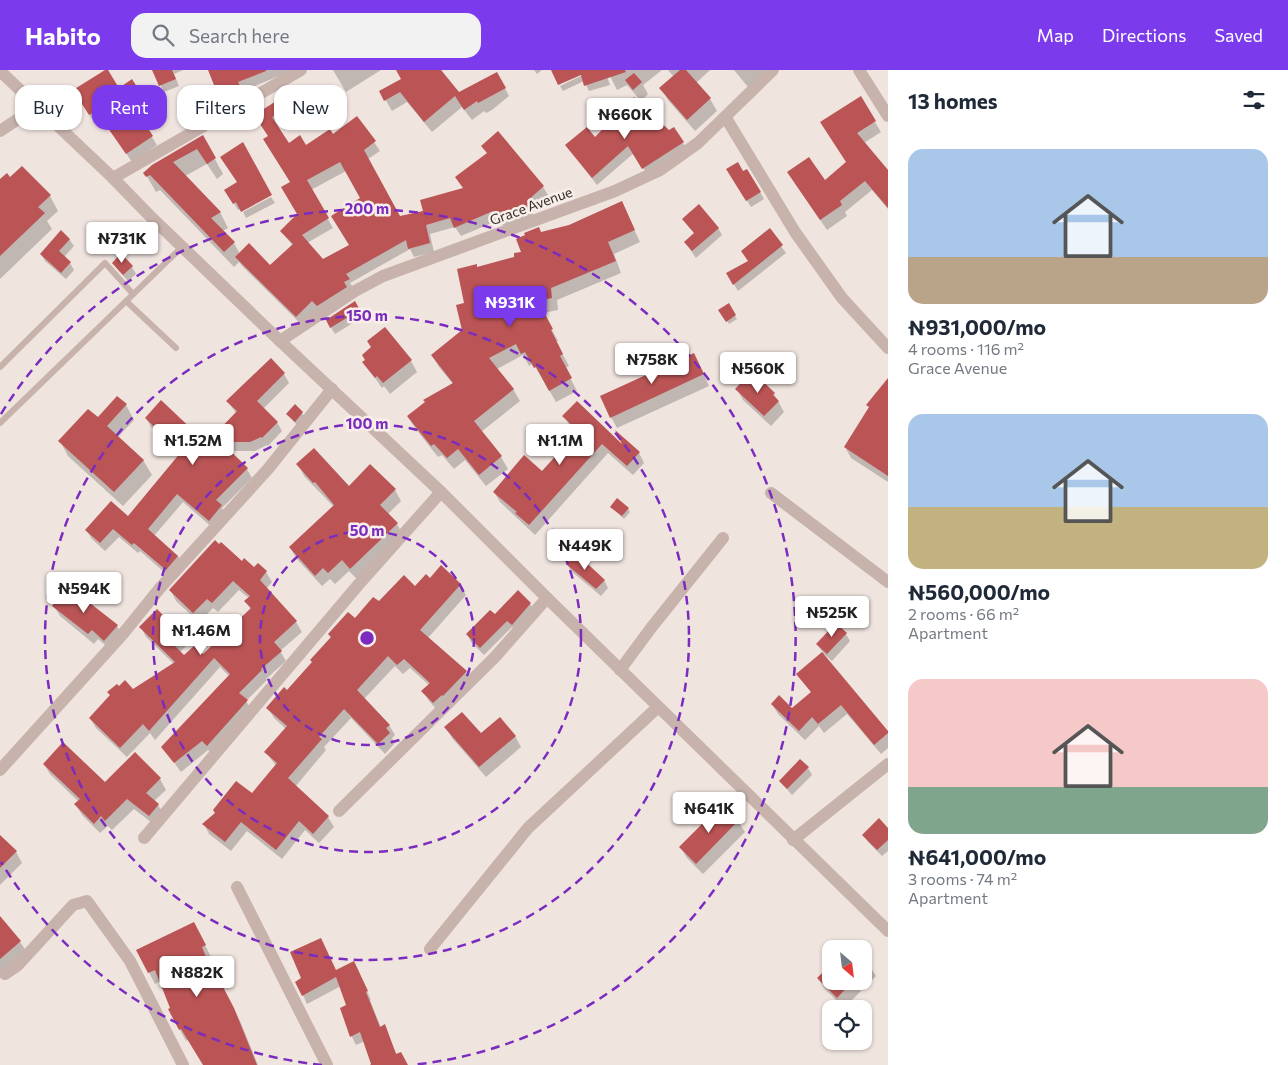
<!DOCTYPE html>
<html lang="en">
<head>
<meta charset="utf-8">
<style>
  body { margin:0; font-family:Commissioner,sans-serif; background:#f2f2f3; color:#1f2937; height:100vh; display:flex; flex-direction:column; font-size:19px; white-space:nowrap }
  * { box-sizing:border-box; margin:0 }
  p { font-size:16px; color:#747a83 }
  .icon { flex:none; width:28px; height:28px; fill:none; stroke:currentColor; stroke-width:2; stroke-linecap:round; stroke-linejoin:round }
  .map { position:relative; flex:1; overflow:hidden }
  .panel { display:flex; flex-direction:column; background:#fff; width:400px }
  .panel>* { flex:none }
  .guide { position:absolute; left:15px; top:15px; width:475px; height:45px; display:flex; gap:10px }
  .needle { width:32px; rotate:152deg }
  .buttons { position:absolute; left:822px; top:870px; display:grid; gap:10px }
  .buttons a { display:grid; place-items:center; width:50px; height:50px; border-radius:10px; background:#fff; box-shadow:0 1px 4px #0004; font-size:25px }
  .price { position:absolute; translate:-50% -42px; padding:0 11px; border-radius:5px; background:#fff; color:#222; font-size:16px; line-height:32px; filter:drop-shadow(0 1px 2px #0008) }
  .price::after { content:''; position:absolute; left:50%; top:30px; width:15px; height:11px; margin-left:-8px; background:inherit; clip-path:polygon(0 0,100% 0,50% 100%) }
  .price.selected { background:#7c3aed; color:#fff }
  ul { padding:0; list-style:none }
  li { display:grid; align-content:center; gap:10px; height:265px; padding:0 20px }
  li span { display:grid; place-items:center; height:155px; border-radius:15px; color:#555 }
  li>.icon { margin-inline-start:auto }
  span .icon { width:90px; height:90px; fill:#fffc; stroke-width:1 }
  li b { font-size:21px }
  h2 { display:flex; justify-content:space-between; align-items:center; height:60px; padding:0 20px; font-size:21px }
  .tag { padding:0 18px; border-radius:15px; background:#fff; box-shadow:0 1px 4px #0004; font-size:18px; line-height:45px }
  .tag.selected { background:#7c3aed; color:#fff }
  header { display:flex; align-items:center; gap:30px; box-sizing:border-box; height:70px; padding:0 25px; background:#7c3aed; color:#fff }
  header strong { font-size:24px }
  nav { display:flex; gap:28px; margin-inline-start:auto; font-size:18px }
  .search { width:350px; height:45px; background:#f2f2f3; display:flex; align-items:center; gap:12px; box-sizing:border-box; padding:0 18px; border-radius:15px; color:#747a83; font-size:19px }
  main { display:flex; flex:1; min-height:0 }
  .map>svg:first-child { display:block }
  .shadow { fill:#0003; fill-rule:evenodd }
  .building { fill:#ba5455; fill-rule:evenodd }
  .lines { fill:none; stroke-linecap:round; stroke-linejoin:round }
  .service { stroke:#c7b2ac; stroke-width:6 }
  .minor { stroke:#c7b2ac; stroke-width:12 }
  .ring { fill:none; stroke:#7b2cbf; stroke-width:2.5; stroke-dasharray:9 6 }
  .labels { text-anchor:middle; stroke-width:5; stroke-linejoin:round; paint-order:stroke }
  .street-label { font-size:14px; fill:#362b2a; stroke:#f8efeb }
  .centre { fill:#7b2cbf; stroke:#f8efeb; stroke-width:2.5 }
  .ring-label { font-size:15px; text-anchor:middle; font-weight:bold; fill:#7b2cbf; stroke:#f8efeb; stroke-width:5; stroke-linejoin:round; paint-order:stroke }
</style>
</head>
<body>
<header>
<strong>Habito</strong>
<div class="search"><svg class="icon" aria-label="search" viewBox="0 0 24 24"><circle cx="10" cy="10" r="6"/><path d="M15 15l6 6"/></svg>Search here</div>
<nav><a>Map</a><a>Directions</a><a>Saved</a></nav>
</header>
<main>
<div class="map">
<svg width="888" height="995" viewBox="0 0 888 995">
  <rect width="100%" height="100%" fill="#f0e4df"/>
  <g class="shadow">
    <path d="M154 0H183L174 4 179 16 164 22Z"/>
    <path d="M209 0H294L242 21 247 31 202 52 197 44 218 21Z"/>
    <path d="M333 0H381L346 22Z"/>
    <path d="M397 0H441L459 23 497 3 509 26 492 40 486 43 484 41 472 50 462 37 432 62 407 32 392 41 381 22 403 9Z"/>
    <path d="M534 0H542L537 4Z"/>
    <path d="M559 0H605L610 15 589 21 584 11 563 21 560 16 587 3Z"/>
    <path d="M607 0H662L643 15 648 24 641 31 627 15 617 20Z"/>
    <path d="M668 0H710L696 13 710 29 717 41 695 61 668 30 661 18 674 7Z"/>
    <path d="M734 0H769L748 17Z"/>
    <path d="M132 11 152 43 141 50 157 75 132 92 103 49 95 54 75 20 118 19Z"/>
    <path d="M287 19 301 43 277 56 288 75 306 77 333 66 374 72 380 81 368 89 400 147 424 141 464 119 456 107 488 85 483 76 543 117 548 125 531 140 536 152 506 159 499 150 461 166 455 157 430 164 434 182 414 187 410 179 350 213 354 218 302 255 242 196 239 192 234 197 160 120 156 122 145 103 203 67 223 104 217 109 207 94 185 106 220 142 228 158 223 161 234 173 240 184 270 196 293 176 281 161 298 144 291 112 269 67 261 54ZM346 101 361 128 350 176 322 191 307 173 333 158 311 120Z"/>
    <path d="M860 28 881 62 864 73 888 100V139L872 120 845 142 847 146 827 160 795 113 825 112 847 93Z"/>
    <path d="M595 69 683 73 688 81 648 106 634 83 597 115 567 76Z"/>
    <path d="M728 100 743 103 747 100 764 129 751 137Z"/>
    <path d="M10 109 50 126 58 141 47 151 52 159 0 209V111Z"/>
    <path d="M270 125 238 140 230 127Z"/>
    <path d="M271 127 275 133 246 148 243 142Z"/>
    <path d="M621 132 640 172 614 184 621 203 557 230 558 240 543 243 558 271 556 272 569 296 565 298 577 321 556 332 533 293 529 296 523 285 497 299 513 319 520 331 481 362 501 387 508 399 486 416 465 390 454 399 442 385 438 387 415 358 408 347 453 314 439 297 432 285 463 260 466 234 478 199 516 188 541 164 569 156Z"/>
    <path d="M684 149 718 158 722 165 696 188 685 172 695 164Z"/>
    <path d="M769 160 786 183 738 221 728 204 749 192Z"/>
    <path d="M69 169 74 176 64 187 70 193 74 200 66 209 45 191 41 184Z"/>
    <path d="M113 193 132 197 136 204 128 211 118 200Z"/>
    <path d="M355 232 363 247 335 264 327 251Z"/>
    <path d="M728 235 737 249 729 254 720 240Z"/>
    <path d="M411 291 417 302 390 324 384 316 382 318 364 292Z"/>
    <path d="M700 296 709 316 617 358 611 347Z"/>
    <path d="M284 304 289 313 263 339 277 352 282 361 268 376 267 375 255 381H228L247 399 252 408 222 438 226 445 214 459 183 432 154 466 178 486 183 495 171 508 140 481 138 483 119 467 105 481 92 469 86 460 128 448 180 384 151 357 146 348 199 367H214L236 343 228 332Z"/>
    <path d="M882 317 888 322V412L851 388 845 377Z"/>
    <path d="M737 319 774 324 784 342 771 356 743 330Z"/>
    <path d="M126 335 134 350 118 367 143 390 152 405 123 436 68 386 60 371Z"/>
    <path d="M302 343 304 346 297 355 287 344Z"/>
    <path d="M564 346 625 380 639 383 644 393 633 405 608 383 535 465 500 432 494 422 542 403 577 364 570 356Z"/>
    <path d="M298 394 349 418 395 420 401 431 388 444 397 454 403 465 358 510 349 501 335 514 330 509 322 516 297 489 290 478 334 437 304 406Z"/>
    <path d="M611 437 628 439 630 442 624 449Z"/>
    <path d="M242 493 266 502 272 512 266 519 296 552 302 562 280 581 286 591 266 609 267 610 246 631 252 641 213 685 208 680 181 702 163 677 229 606 220 597 155 670 150 663 127 687 96 658 90 648 174 594 146 567 141 557 157 541 181 565 187 575 180 582 184 587 203 586 251 540 246 531 249 528 239 520 218 542 213 538 199 552 176 531 171 521Z"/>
    <path d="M567 494 604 510 608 518 601 526 571 501Z"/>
    <path d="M430 509 460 515 466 525 428 568 466 602 471 612 439 642 429 631 423 621 429 615 410 598 403 604 395 596 364 629 389 655 395 665 392 668 395 673 385 684 351 648 324 677 326 680 295 717 328 747 334 757 319 773 305 760 282 789 247 761 231 781 209 764 204 754 252 725 276 696 266 682 286 659 274 648 268 638 287 621 313 593 331 568 329 564 355 550 379 533Z"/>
    <path d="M68 517 117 556 123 566 111 580 98 569 94 574 60 546 54 536Z"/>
    <path d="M518 522 530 534 535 541 517 562 512 557 484 585 471 572 467 564 495 546Z"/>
    <path d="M846 564 850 571 832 591 824 584 823 585 888 662V678L881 684 847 644 824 663 819 656 805 670 778 644 772 634 792 639 812 623 798 604 823 583 818 575Z"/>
    <path d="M446 657 481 665 515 666 521 677 486 707 452 668Z"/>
    <path d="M135 684 160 709 166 720 154 731 158 735 164 745 156 756 134 739 112 760 108 756 100 763 82 745 76 735 79 732 50 704 44 694 105 713Z"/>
    <path d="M808 698 812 705 792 725 780 711Z"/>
    <path d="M722 735 738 751 745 762 703 804 687 788 681 778Z"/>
    <path d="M879 750 888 760V781L882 786 868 772 864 765Z"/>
    <path d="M0 767 16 782 22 793 0 815Z"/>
    <path d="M0 847 20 872 27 882 0 901Z"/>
    <path d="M200 865 211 887 207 888 219 918 228 927 240 951 258 995H204L189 969 186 971 180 960 170 940 172 939 161 911 155 914 138 881Z"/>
    <path d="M864 889 869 895 876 906 844 938 825 919 818 908 831 895V911H864Z"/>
    <path d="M354 892 371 930H370L381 958 384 956 397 985 407 995H372L365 971 356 975 352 967 342 938 348 936 341 916 307 934 303 925 336 902Z"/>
  </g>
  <g class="building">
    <path d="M105 0H108L119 18 132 9 147 33 136 40 153 66 126 84 96 41 89 45 73 20Z"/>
    <path d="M152 0H172L176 9 159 16Z"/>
    <path d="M208 0H266V1L238 12 243 22 241 23 242 25 228 33 227 31 196 44 190 31 216 20Z"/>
    <path d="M396 0H441L459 22 497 2 506 18 478 33 477 31 464 40 455 26 424 52 400 22 384 31 379 21 401 9Z"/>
    <path d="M551 0H625L626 2 584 16 581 5 558 15Z"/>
    <path d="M680 0H686L711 28 687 50 659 18Z"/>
    <path d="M634 3 642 12 633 20 625 10Z"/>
    <path d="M288 18 297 34 272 47 289 73 300 65 306 75 330 59 333 64 357 46 376 71 364 80 400 146 423 141 420 130 463 118 455 107 487 83 481 76 498 61 544 116 527 131 532 143 517 148 514 141 500 151 493 141 454 158 450 148 426 155 430 173 408 179 406 170 346 204 350 209 344 212 347 217 317 236 312 231 296 247 235 187 249 173 270 195 293 174 280 161 297 144 281 117 290 112 263 69 268 66 254 45 278 30 275 25ZM340 92 360 128 331 146 349 175 323 189 302 165 329 148 307 110Z"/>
    <path d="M861 26 876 51 857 63 888 100V138L865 111 840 131 842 135 820 150 787 102 809 87 825 110 846 92 820 52Z"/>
    <path d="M634 27 669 60 674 57 684 72 642 99 628 76 592 108 565 75 587 57 595 67Z"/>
    <path d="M203 65 216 88 207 94 197 79 173 92 221 142 211 148 235 172 224 182 150 105 146 107 143 103 152 95Z"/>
    <path d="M243 72 272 125 241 142 236 132 233 134 224 120 237 112 220 87Z"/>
    <path d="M738 92 743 101 747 99 761 122 746 131 726 99Z"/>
    <path d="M22 96 51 125 38 137 45 143 0 186V109L7 103 10 107Z"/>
    <path d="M622 131 635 160 608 172 616 191 551 218 552 228 538 231 553 259 551 260 563 284 560 286 572 308 549 321 536 297 534 298 525 282 521 284 516 274 489 288 514 319 474 351 502 386 479 405 458 379 447 388 434 374 431 376 407 346 425 332 423 330 453 313 431 285 462 260 456 235 464 233 457 199 477 194V197L514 187V183L521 182 516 169 525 165 524 163 539 157 541 162 569 155Z"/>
    <path d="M699 134 719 158 692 181 684 172 694 163 682 149Z"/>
    <path d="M770 158 783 175 733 215 726 203 748 191 741 181Z"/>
    <path d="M61 160 70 169 59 181 71 192 61 203 40 184Z"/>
    <path d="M121 183 133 196 123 205 112 193Z"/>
    <path d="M355 231 360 240 330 258 326 250Z"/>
    <path d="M729 233 736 245 726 252 718 240Z"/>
    <path d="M385 257 412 290 383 313 377 306 375 308 362 292 365 290 362 285 371 277 367 271Z"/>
    <path d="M694 283 704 304 610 348 600 326Z"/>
    <path d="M271 288 285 303 257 331 278 352 262 368 261 367 250 372H221L248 398 216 430 222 435 209 451 177 424 148 459 178 486 166 500 134 473 132 475 113 459 100 473 85 460 111 431 128 446 181 382 145 348 161 330 199 366 207 358 214 365 237 341 226 331Z"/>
    <path d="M752 301 775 323 773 325 779 331 764 346 735 319Z"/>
    <path d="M888 308V406L844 377 869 337 866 335Z"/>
    <path d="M117 326 127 334 107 356 144 390 114 422 58 371 88 339 98 347Z"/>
    <path d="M577 331 622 374 615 360 640 382 627 396 602 374 529 455 515 443 517 442 493 422 524 385 542 401 578 361 562 346Z"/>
    <path d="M295 334 303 342 295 352 286 344Z"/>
    <path d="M314 378 349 416 370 394 396 419 380 435 398 453 350 499 342 490 328 503 323 498 315 506 289 477 334 435 315 412 313 413 296 394Z"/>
    <path d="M617 428 629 438 622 446 610 437Z"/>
    <path d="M215 470 219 474 221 472 242 491 244 488 254 497 258 493 267 501 260 510 297 551 274 572 282 581 261 599 262 600 239 623 248 630 207 676 202 671 174 693 161 677 230 604 214 588 149 661 143 654 120 678 89 648 110 625 107 622 117 614 119 616 125 610 133 619 175 592 139 557 157 539 182 564 173 574 184 585 194 576 203 584 251 538 244 531 250 526 233 511 212 533 207 529 193 543 169 520Z"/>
    <path d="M576 483 605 510 596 519 566 494Z"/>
    <path d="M441 495 461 514 420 560 467 601 443 626 442 625 433 633 421 621 430 613 404 589 397 595 388 586 357 620 390 655 386 658 390 663 378 674 344 639 319 667 322 669 288 708 329 746 313 764 299 751 276 780 241 752 225 772 202 754 215 743 213 740 236 711 252 723 277 693 264 682 287 656 266 638 284 617 287 620 312 592 310 590 331 567 328 564 348 542 355 548 373 527 379 531 404 505 415 516 426 504 430 508Z"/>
    <path d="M68 516 118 555 104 571 92 560 88 564 52 536Z"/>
    <path d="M518 520 531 533 512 555 507 551 480 578 466 564 490 540 495 544Z"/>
    <path d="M836 553 847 563 827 584 816 574Z"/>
    <path d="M822 582 888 661V663L874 675 841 635 818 654 812 647 799 661 771 634 779 625 792 638 811 622 796 604Z"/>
    <path d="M462 642 481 663 500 647 516 666 479 697 444 657Z"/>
    <path d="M63 672 105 712 135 682 161 708 146 723 159 734 149 746 127 729 105 751 101 746 94 754 74 734 80 729 43 694Z"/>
    <path d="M800 689 809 697 787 719 779 711Z"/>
    <path d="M722 734 739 750 696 794 679 777Z"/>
    <path d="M879 748 888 758V770L877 780 862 765Z"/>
    <path d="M0 765 17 781 0 798Z"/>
    <path d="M0 846 21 871 0 889Z"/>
    <path d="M194 852 206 875 202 877 218 917 222 915 234 938 257 995H203L181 959 179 960 168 939 170 938 155 900 148 903 136 880Z"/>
    <path d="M321 868 336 900 354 891 368 921 366 922 380 957 385 954 396 984 401 982 408 995H370L371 994 360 962 350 967 340 938 346 935 336 907 302 926 295 912 301 908 290 882Z"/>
    <path d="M831 894V911H853L837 928 817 908Z"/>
  </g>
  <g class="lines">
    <g class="service">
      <path d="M126 231 176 278"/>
      <path d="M0 297 105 193 133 224"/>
      <path d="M0 353 182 177"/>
    </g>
    <g class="minor">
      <path d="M859 0 888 46"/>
      <path d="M0 1 113 108 148 144 280 271 441 422 547 528 888 861"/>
      <path d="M726 48 795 162 842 228 888 278"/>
      <path d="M0 61 38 36"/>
      <path d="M113 108 301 0"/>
      <path d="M280 271 355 221 383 206 615 121 660 100 698 73 773 0"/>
      <path d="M771 423 888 512"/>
      <path d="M620 600 651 558 723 468"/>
      <path d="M0 700 122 565 160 518 268 399 332 319"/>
      <path d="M339 741 495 587 547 528"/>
      <path d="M144 768 359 514 441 422"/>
      <path d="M793 770 888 694"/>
      <path d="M237 817 327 995"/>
      <path d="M430 879 528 758 658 637"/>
      <path d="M5 904 18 895 73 835 87 831 130 891 183 995"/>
    </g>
  </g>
  <g class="ring">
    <circle cx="367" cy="568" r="107"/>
    <circle cx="367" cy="568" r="214"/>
    <circle cx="367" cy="568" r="322"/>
    <path d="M322 995A429 429 0 0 1 1 792M1 344A429 429 0 1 1 412 995"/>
  </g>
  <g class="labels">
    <g class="street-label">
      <text transform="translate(531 136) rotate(-20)" y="5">Grace Avenue</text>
    </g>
  </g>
  <circle cx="367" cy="568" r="8" class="centre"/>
  <g class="ring-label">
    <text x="367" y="144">200 m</text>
    <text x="367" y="251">150 m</text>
    <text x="367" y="359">100 m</text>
    <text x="367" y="466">50 m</text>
  </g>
</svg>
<div class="buttons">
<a><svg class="needle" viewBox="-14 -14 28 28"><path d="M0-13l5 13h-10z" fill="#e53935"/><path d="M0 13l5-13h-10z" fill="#747a83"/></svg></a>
<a><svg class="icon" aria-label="locate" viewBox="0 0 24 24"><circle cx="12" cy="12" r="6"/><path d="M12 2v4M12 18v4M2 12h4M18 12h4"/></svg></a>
</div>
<b class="price" style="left:625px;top:70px">₦660K</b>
<b class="price" style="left:122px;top:194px">₦731K</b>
<b class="price selected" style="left:510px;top:258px">₦931K</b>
<b class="price" style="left:652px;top:315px">₦758K</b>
<b class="price" style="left:758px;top:324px">₦560K</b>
<b class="price" style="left:193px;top:396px">₦1.52M</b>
<b class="price" style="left:560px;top:396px">₦1.1M</b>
<b class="price" style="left:585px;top:501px">₦449K</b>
<b class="price" style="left:84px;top:544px">₦594K</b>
<b class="price" style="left:832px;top:568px">₦525K</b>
<b class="price" style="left:201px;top:586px">₦1.46M</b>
<b class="price" style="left:709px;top:764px">₦641K</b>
<b class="price" style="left:197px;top:928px">₦882K</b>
<div class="guide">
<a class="tag">Buy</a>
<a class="tag selected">Rent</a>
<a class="tag">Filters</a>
<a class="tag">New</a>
</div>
</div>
<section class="panel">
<h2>13 homes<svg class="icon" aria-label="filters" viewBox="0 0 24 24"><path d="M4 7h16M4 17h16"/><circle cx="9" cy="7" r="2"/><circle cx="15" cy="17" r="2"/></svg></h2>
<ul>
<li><span style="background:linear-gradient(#a9c7e8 70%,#b9a48a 0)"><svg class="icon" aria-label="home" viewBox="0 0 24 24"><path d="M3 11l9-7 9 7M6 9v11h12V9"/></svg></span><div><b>₦931,000/mo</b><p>4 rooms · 116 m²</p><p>Grace Avenue</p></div></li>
<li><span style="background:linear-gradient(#a9c7e8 60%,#c2b280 0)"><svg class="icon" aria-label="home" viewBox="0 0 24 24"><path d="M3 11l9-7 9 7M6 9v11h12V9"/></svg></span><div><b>₦560,000/mo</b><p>2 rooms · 66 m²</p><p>Apartment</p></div></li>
<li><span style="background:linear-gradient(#f6c9c9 70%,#7fa58c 0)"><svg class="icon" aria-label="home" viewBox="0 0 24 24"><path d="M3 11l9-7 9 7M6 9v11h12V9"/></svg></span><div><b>₦641,000/mo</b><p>3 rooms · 74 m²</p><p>Apartment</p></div></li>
</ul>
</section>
</main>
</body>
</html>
